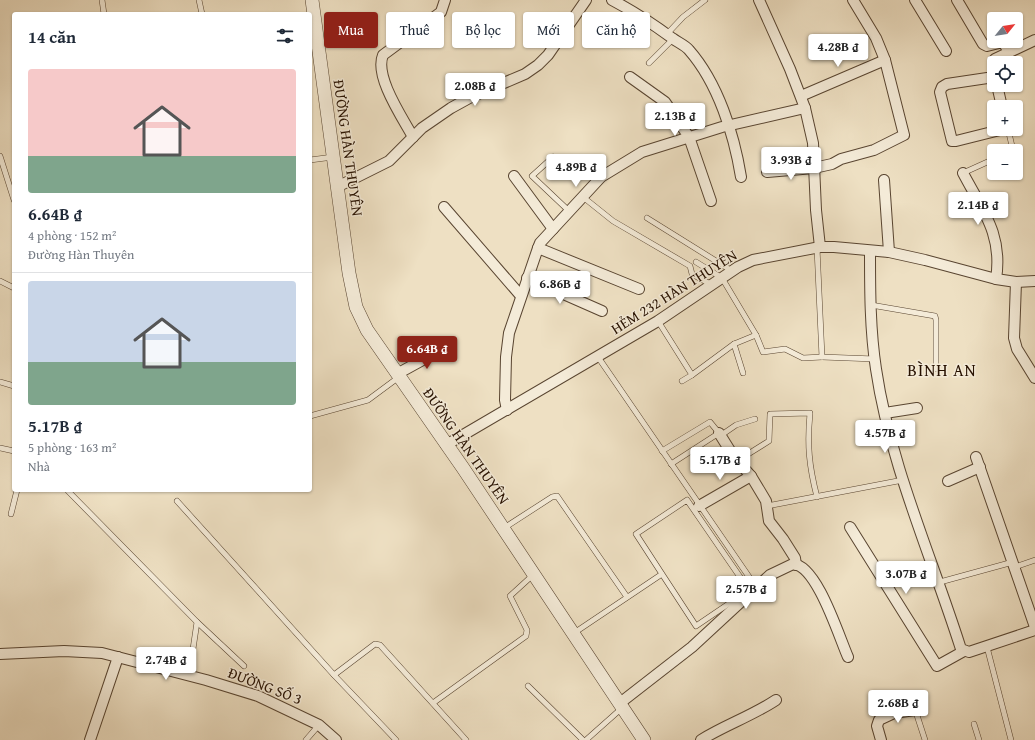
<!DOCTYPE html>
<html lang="vi">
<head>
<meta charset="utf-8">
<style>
  body { margin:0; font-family:"Gentium Book Plus",serif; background:#f2f2f3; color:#1f2937; height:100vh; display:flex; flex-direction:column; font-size:15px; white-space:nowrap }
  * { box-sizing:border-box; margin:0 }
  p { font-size:13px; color:#747a83 }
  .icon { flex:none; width:22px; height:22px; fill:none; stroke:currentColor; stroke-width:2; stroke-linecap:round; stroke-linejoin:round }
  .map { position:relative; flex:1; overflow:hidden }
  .panel { position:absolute; left:12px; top:12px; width:300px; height:480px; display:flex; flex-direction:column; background:#fff; border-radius:4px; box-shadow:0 1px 3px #0004 }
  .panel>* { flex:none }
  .guide { position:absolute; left:324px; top:12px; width:380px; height:36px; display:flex; gap:8px }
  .needle { width:26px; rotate:60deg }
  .controls { position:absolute; left:987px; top:12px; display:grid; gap:8px }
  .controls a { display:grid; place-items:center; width:36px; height:36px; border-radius:4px; background:#fff; box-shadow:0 1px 3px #0004; font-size:20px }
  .price { position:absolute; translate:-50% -34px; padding:0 9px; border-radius:4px; background:#fff; color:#222; font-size:13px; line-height:26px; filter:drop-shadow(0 1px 2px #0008) }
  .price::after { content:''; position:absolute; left:50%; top:24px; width:12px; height:9px; margin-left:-6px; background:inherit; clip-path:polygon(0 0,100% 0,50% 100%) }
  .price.current { background:#8f2418; color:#fff }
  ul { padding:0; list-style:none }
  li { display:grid; align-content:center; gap:8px; height:212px; padding:0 16px }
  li+li { border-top:1px solid #e0e1e3 }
  li span { display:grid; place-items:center; height:124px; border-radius:4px; color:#555 }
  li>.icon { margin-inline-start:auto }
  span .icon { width:72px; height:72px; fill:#fffc; stroke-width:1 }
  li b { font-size:17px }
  h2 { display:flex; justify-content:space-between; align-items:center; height:48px; padding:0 16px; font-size:17px }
  .tag { padding:0 14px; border-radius:4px; background:#fff; box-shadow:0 1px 3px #0004; font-size:14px; line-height:36px }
  .tag.current { background:#8f2418; color:#fff }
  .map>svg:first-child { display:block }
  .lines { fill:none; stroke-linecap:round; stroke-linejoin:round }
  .service-casing { stroke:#594531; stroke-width:6 }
  .minor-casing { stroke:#594531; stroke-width:12 }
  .tertiary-casing { stroke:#594531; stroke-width:14 }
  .service { stroke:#f4ebd8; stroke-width:5 }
  .minor { stroke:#f4ebd8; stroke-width:10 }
  .tertiary { stroke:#f4ebd8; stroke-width:13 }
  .labels { text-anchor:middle; stroke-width:3; stroke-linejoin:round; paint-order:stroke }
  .street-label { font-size:15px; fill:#271100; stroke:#f4ebd8 }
  .quarter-label { font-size:17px; letter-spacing:1px; fill:#271100; stroke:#f4ebd8 }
</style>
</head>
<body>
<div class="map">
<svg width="1035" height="740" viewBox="0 0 1035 740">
  <rect width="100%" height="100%" fill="#eee0c3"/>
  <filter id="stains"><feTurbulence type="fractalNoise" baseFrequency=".005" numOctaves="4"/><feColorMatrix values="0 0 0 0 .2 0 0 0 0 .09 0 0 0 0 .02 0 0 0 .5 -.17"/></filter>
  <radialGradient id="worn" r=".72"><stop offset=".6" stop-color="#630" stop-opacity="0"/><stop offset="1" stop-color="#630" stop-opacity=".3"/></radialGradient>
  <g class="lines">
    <g class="service-casing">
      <g id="service">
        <path d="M102 0 104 14"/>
        <path d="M199 0 202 14"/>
        <path d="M667 34 683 17 705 0"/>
        <path d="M649 63 673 39"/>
        <path d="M1008 129 1012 146 1008 151"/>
        <path d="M0 156 14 200"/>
        <path d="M553 157 532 176 569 211"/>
        <path d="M310 160 333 157"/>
        <path d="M963 173 994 159"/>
        <path d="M583 197 613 221 690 266 692 274 712 285"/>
        <path d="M647 218 732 271"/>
        <path d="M817 248 822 357 875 359"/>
        <path d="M696 262 722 278 756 335 763 352 785 349 803 358 822 357"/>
        <path d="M0 281 14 288"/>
        <path d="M871 305 935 316 936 320V369"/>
        <path d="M658 321 692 375 682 381"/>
        <path d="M734 344 756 335"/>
        <path d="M598 357 756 587"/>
        <path d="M692 375 734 344 743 373"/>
        <path d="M0 382 14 386"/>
        <path d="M310 416 368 400 399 377"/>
        <path d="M720 436 736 425 755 419"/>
        <path d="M0 448 14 451"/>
        <path d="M662 451 710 422 719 433 671 464"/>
        <path d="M737 461 769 441 770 414 810 413C807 445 809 466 817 497"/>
        <path d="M68 491 197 622 189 676"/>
        <path d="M177 501 334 675 396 740"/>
        <path d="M767 506 903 480"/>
        <path d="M11 514 17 490"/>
        <path d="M504 528 552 497 557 496 627 597"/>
        <path d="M1015 567 1035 560"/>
        <path d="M940 582 1013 562"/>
        <path d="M197 622 244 666"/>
        <path d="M574 633 662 574 696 626 749 590 687 500 636 534 662 574"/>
        <path d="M987 647 1011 740"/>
        <path d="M334 675 375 644 380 645 466 740"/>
        <path d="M528 686 583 740"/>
        <path d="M433 703 526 636 527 630 510 596 533 575"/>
        <path d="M913 703 925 740"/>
        <path d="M974 724 979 740"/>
        <path d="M306 740 319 725"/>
        <path d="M586 740 622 708"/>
      </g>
    </g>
    <g class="minor-casing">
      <g id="minor">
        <path d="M612 0C633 11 653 24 672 38 677 42 685 45 689 50 718 83 734 134 741 177"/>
        <path d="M759 0 790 69 805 108 813 143 816 210 820 247"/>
        <path d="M915 0 946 51"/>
        <path d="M957 0 983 44 987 46 1003 42 1009 52"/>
        <path d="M994 71 993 61 995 59 1035 40"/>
        <path d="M630 77 665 102 689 137 711 201"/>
        <path d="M994 77 947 84 942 87 940 92 952 141H956L1004 129"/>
        <path d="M997 85 1002 107"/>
        <path d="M801 96 885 60"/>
        <path d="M413 137C402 117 374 76 383 55L441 12 445 0"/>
        <path d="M767 172 814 168 832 164 841 159 874 150 904 135 885 60 876 38 853 0"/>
        <path d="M963 173C983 211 1003 235 996 279"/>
        <path d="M514 176 553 229"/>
        <path d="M884 180 889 252"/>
        <path d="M337 187 389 161 422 128 451 108 471 97 525 74 538 65 548 55 586 0"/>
        <path d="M444 207 521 296"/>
        <path d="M538 248 639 289"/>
        <path d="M870 251C870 290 870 330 876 369 890 464 931 555 960 646L961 649 969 652 1035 630"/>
        <path d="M527 278 602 311"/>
        <path d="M1016 282 1014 338 1017 349 1035 378"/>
        <path d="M397 374 448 346"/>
        <path d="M507 410 505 400 506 357 509 333 538 248 540 243 601 177 642 152 722 127 805 108"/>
        <path d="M885 413 917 408"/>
        <path d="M719 433 734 457 751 476 766 501 769 521 783 539 795 558 796 565"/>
        <path d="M446 445 658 321 738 267 753 260 820 247H834L889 252 925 260 996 279 1016 282 1035 281"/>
        <path d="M976 457 1035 627"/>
        <path d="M948 481 980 467"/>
        <path d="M699 506 751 476"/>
        <path d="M850 527 937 666 964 651"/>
        <path d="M0 654 64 651 102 653 206 680 258 696 319 725 336 740"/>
        <path d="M620 703 692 647 770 575 793 564C817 565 839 637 848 657"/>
        <path d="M90 740 118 657"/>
        <path d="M701 740C725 725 752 716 776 700"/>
        <path d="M881 740 877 726 879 720 894 713 915 710"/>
      </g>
    </g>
    <g class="tertiary-casing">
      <path id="tertiary" d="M312 0 349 273 356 307 367 330 463 468 644 740"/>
    </g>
    <use href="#service" class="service"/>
    <use href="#minor" class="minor"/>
    <use href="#tertiary" class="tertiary"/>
  </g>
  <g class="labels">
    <g class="street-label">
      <text transform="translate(348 148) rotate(82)" y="5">ĐƯỜNG HÀN THUYÊN</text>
      <text transform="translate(674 292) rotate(-32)" y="5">HẺM 232 HÀN THUYÊN</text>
      <text transform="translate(466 446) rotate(55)" y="5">ĐƯỜNG HÀN THUYÊN</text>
      <text transform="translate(265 686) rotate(21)" y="5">ĐƯỜNG SỐ 3</text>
    </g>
    <g class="quarter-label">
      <text x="942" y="376">BÌNH AN</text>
    </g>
  </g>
  <rect width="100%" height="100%" filter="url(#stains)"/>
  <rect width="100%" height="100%" fill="url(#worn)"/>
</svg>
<div class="controls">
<a><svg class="needle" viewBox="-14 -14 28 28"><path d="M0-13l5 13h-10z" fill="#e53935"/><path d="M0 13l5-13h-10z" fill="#747a83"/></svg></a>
<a><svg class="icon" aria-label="locate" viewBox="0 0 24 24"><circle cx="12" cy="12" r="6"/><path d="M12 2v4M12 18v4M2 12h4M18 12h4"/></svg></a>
<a>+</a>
<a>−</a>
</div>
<b class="price" style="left:838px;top:68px">4.28B ₫</b>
<b class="price" style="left:475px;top:107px">2.08B ₫</b>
<b class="price" style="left:675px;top:137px">2.13B ₫</b>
<b class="price" style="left:791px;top:181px">3.93B ₫</b>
<b class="price" style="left:576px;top:188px">4.89B ₫</b>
<b class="price" style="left:978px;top:226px">2.14B ₫</b>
<b class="price" style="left:560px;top:305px">6.86B ₫</b>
<b class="price current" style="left:427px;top:370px">6.64B ₫</b>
<b class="price" style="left:885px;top:454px">4.57B ₫</b>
<b class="price" style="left:720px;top:481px">5.17B ₫</b>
<b class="price" style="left:906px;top:595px">3.07B ₫</b>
<b class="price" style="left:746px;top:610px">2.57B ₫</b>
<b class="price" style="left:166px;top:681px">2.74B ₫</b>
<b class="price" style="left:898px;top:724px">2.68B ₫</b>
<div class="guide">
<a class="tag current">Mua</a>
<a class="tag">Thuê</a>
<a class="tag">Bộ lọc</a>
<a class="tag">Mới</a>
<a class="tag">Căn hộ</a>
</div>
<section class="panel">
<h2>14 căn<svg class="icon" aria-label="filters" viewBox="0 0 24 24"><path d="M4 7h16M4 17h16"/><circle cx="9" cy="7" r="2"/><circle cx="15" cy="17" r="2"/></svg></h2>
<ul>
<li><span style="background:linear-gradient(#f6c9c9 70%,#7fa58c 0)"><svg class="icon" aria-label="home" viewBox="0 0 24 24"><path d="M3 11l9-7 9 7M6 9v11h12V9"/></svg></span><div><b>6.64B ₫</b><p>4 phòng · 152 m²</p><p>Đường Hàn Thuyên</p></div></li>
<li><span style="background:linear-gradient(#c9d6e8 65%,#7fa58c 0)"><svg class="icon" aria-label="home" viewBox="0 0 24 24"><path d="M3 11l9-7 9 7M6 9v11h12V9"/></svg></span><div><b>5.17B ₫</b><p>5 phòng · 163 m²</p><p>Nhà</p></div></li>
</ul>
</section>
</div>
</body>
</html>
